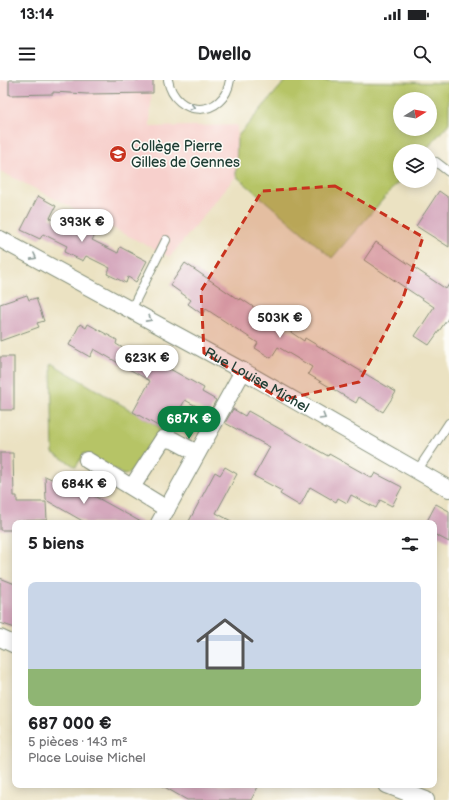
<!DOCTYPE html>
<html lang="fr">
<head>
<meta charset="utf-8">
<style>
  body { margin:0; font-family:"Balsamiq Sans",sans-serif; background:#f2f2f2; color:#202124; height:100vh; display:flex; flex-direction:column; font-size:15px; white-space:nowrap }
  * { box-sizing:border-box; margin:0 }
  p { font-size:13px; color:#757577 }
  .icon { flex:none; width:22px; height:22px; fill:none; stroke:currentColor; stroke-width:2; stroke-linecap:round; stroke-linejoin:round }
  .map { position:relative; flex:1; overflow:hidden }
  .side { position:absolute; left:12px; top:440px; width:425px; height:268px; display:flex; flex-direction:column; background:#fff; border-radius:8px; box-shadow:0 2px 10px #0003 }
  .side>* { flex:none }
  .needle { width:26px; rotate:79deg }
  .tools { position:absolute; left:393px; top:12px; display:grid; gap:8px }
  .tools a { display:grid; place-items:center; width:44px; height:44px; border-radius:50%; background:#fff; box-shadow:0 2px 10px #0003; font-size:20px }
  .price { position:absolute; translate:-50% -34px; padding:0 9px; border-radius:14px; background:#fff; color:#222; font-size:13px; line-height:26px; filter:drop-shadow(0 1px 2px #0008) }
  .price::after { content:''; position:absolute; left:50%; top:24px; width:12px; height:9px; margin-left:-6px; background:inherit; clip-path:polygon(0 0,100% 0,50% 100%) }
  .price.selected { background:#0b8043; color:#fff }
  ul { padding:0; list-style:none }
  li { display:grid; align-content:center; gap:8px; height:212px; padding:0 16px }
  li+li { border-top:1px solid #e0e0e0 }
  li span { display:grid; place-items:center; height:124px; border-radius:8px; color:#555 }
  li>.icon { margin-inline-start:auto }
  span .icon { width:72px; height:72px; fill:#fffc; stroke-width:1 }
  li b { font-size:17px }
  h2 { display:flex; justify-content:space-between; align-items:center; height:48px; padding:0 16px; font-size:17px }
  .status { display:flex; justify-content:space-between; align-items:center; height:28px; padding:0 20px; background:#fff; direction:ltr }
  .status svg { height:11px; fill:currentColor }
  header { display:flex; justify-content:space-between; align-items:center; height:52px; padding:0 16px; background:#fff; font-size:18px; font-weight:700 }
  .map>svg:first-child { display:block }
  .built { fill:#f7d0cc }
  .green { fill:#b6c466; stroke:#6a804d; fill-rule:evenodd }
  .building { fill:#d5a8bd }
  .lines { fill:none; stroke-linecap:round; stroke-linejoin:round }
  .lane-casing { stroke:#85907b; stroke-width:10 }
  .street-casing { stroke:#85907b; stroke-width:18 }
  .lane { stroke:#fff; stroke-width:8 }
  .street { stroke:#fff; stroke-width:16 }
  .oneway { stroke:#8f9e9a }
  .marked { fill:#c8321e; fill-opacity:0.2; stroke:#c8321e; stroke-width:3; stroke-dasharray:8 5; stroke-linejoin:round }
  .labels { text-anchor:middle; stroke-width:3; stroke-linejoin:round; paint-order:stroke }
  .poi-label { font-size:14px; fill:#1f3d34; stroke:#fdfcf7; text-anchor:start }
  .street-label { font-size:14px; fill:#1f3d34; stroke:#fdfcf7 }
</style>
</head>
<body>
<div class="status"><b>13:14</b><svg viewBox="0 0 49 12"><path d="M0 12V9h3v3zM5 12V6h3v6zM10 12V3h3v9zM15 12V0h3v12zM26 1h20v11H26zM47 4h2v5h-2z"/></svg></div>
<header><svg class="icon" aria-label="menu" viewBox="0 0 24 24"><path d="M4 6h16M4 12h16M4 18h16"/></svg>Dwello<svg class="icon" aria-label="search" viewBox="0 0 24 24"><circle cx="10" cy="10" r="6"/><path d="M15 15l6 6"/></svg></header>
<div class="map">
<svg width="449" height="720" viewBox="0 0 449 720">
  <rect width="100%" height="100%" fill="#fdfcf7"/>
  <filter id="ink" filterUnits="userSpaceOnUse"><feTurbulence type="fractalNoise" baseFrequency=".025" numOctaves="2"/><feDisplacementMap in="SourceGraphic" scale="8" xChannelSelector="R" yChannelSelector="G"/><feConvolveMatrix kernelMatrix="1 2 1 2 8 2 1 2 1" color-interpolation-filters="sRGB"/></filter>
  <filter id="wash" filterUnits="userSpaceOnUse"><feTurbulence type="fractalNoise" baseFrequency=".012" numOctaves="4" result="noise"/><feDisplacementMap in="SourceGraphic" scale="16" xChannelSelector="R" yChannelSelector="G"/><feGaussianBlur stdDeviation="0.9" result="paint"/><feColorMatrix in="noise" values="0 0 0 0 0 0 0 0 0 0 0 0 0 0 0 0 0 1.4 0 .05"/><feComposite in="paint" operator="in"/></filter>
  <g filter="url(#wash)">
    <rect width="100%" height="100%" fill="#ebe2c2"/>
    <path class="built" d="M0 0H152L150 47 237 45 236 96 170 177 0 91Z"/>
    <g class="green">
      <path d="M286 0 449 3V43L425 71H400V100L332 178 236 96 237 57ZM400 19H430V49H400Z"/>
      <path d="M51 283 161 348 137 391 124 395 84 373 76 387 53 373Z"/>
    </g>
    <g id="blocks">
      <g class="building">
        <path d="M9 0H153V13L87 14 53 12V14L9 15Z"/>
        <path d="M439 111 449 118V167L416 146Z"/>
        <path d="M38 116 56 126 50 138 75 151 78 145 96 154 92 160 118 173 120 167 147 181 136 202 128 197 126 203 107 194 110 188 86 176 83 181 64 172 67 166 43 154 40 159 21 150Z"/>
        <path d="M376 162 446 209 449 204V237L429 265 415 256 434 227 364 180Z"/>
        <path d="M185 183 239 220 240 218 304 261 305 258 396 312 383 332 359 317 356 323 308 294 312 287 278 267 271 278 255 268 258 263 206 229 202 234 188 224 191 220 170 205Z"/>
        <path d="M27 215 29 220 36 218 44 241 37 243 39 247 0 261V224Z"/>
        <path d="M80 244 86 248 88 244 117 260 116 264 140 278 143 274 204 308 202 312 216 320 209 333 185 320 169 350H165L133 332 150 301 94 269 90 277 69 265Z"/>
        <rect x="0" y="277" width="14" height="53"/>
        <path d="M233 329 245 336 248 331 328 376 329 374 372 398 375 393 402 407 392 426 380 420 376 428 351 415 347 423 338 418 336 422 310 407 300 426 280 414 282 411 254 396 270 367 225 343Z"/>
        <path d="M0 373H13L14 416H17V422H46L47 440 17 441V443H15V450H0Z"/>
        <path d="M225 387 237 394 216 433 235 443H188L215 392 220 395Z"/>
        <path d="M45 396 74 409 76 406 143 443H86L46 420Z"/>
        <path d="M436 424 449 431V462L434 454V443H430L427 441Z"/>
        <path d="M0 498 15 504V548L0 543Z"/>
        <path d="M161 705H259L251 720H187Z"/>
      </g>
    </g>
  </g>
  <g filter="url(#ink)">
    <use href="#blocks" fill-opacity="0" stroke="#85907b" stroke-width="1"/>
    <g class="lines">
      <g class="lane-casing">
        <g id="lane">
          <path d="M168 0C175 38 224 39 230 0"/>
          <path d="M436 82 449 92"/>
          <path d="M131 230 166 160"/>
          <path d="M417 391 449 343"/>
        </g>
      </g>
      <g class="street-casing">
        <g id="street">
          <path id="s1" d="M0 159 243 291 449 409"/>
          <path d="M87 380 167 429"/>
          <path d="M132 407 163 359 173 360 197 373"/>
          <path d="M159 443 243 291"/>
          <path d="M0 558 15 565"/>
          <path d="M387 705 426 720"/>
        </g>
      </g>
      <use href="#lane" class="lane"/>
      <use href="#street" class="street"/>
    </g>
    <defs><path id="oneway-chevron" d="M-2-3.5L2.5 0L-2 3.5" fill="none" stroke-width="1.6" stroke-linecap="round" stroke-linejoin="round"/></defs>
    <g class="oneway">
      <use href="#oneway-chevron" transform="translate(192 27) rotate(13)"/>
      <use href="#oneway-chevron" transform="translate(34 177) rotate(28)"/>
      <use href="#oneway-chevron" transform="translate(149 239) rotate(29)"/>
      <use href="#oneway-chevron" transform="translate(323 337) rotate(30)"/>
    </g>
  </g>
  <path class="marked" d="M335 106 423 157 402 221 359 302 282 320 204 273 201 211 262 111Z"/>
  <defs>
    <g id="school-disc" transform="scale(0.9)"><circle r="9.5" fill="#c8321e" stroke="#fdfcf7"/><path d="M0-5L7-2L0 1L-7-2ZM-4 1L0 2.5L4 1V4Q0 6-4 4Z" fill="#fff"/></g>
  </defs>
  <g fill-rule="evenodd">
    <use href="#school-disc" x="118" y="74"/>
  </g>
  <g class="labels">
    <g class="poi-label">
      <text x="131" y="71">Collège Pierre<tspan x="131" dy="16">Gilles de Gennes</tspan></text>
    </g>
    <g class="street-label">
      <text dy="5" stroke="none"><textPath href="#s1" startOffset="293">Rue Louise Michel</textPath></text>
    </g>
  </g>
</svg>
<div class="tools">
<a><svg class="needle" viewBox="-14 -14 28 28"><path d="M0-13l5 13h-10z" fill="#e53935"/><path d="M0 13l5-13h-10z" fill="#757577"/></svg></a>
<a><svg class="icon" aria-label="layers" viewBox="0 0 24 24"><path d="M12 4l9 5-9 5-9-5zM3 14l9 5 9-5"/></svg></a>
</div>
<b class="price" style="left:82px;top:163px">393K €</b>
<b class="price" style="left:280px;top:259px">503K €</b>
<b class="price" style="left:147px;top:299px">623K €</b>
<b class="price selected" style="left:189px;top:360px">687K €</b>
<b class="price" style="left:84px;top:425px">684K €</b>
<section class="side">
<h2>5 biens<svg class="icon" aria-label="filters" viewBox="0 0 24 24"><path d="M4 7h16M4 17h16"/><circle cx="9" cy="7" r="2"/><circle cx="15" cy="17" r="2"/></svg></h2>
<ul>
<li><span style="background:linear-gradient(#c9d6e8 70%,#8fb573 0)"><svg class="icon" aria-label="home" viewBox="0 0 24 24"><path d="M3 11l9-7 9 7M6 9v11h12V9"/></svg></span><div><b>687 000 €</b><p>5 pièces · 143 m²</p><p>Place Louise Michel</p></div></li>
</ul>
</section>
</div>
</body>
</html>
